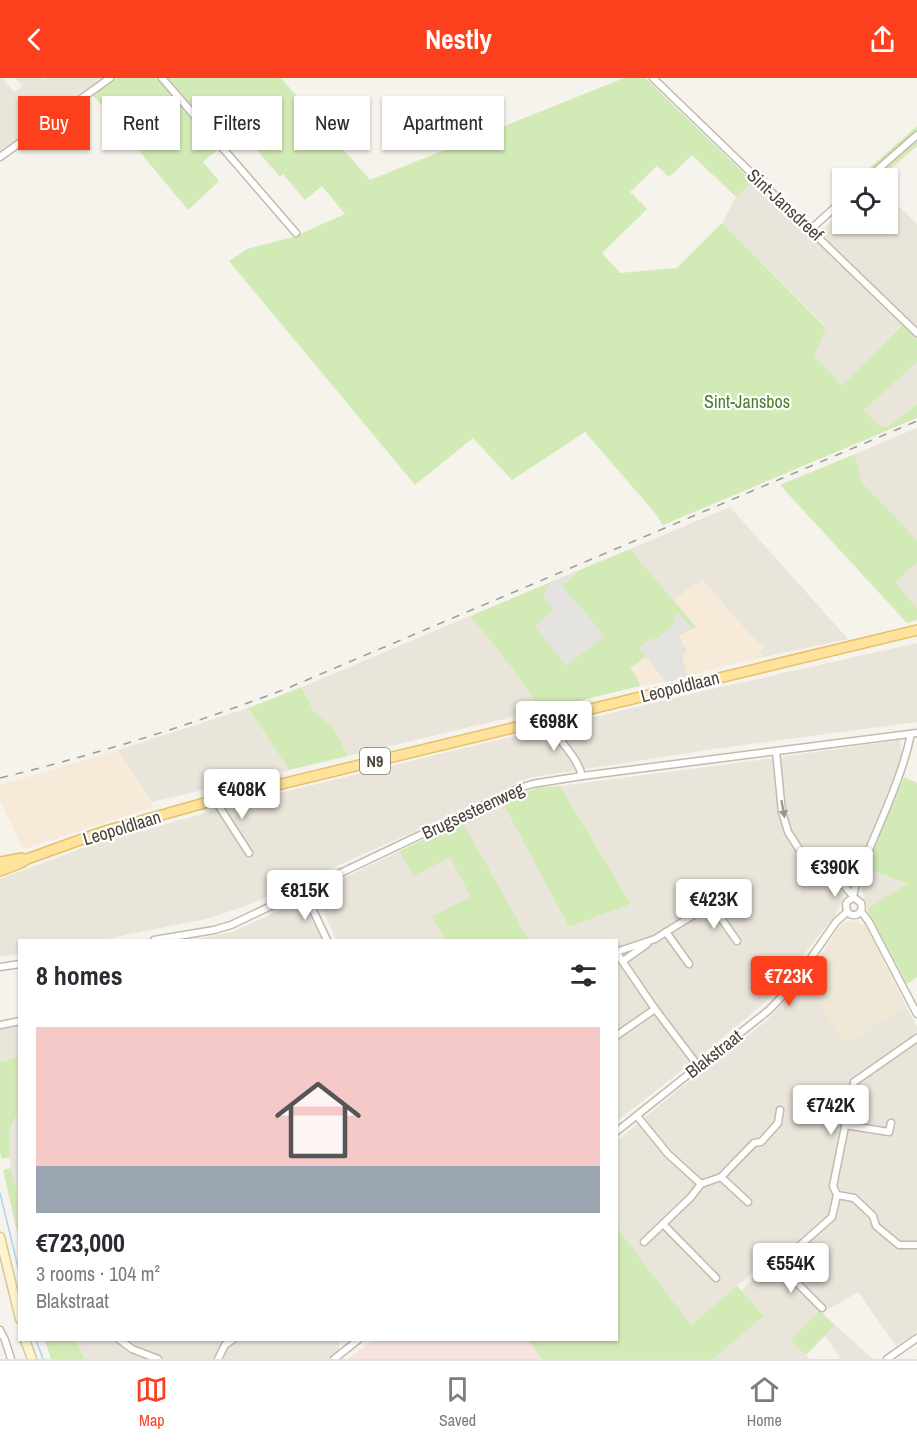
<!DOCTYPE html>
<html lang="en">
<head>
<meta charset="utf-8">
<style>
  body { margin:0; font-family:"Archivo Narrow",sans-serif; background:#f7f7f7; color:#2b2b33; height:100vh; display:flex; flex-direction:column; font-size:22px; white-space:nowrap }
  * { box-sizing:border-box; margin:0 }
  p { font-size:20px; color:#7c7c81 }
  .icon { flex:none; width:33px; height:33px; fill:none; stroke:currentColor; stroke-width:2; stroke-linecap:round; stroke-linejoin:round }
  .map { position:relative; flex:1; overflow:hidden }
  .drawer { position:absolute; left:18px; top:861px; width:600px; height:402px; display:flex; flex-direction:column; background:#fff; border-radius:0px; box-shadow:0 2px 4px #0004 }
  .drawer>* { flex:none }
  .guide { position:absolute; left:18px; top:18px; width:600px; height:54px; display:flex; gap:12px }
  .tools { position:absolute; left:832px; top:90px; display:grid; gap:12px }
  .tools a { display:grid; place-items:center; width:66px; height:66px; border-radius:0px; background:#fff; box-shadow:0 2px 4px #0004; font-size:30px }
  .price { position:absolute; translate:-50% -51px; padding:0 14px; border-radius:6px; background:#fff; color:#222; font-size:20px; line-height:39px; filter:drop-shadow(0 2px 3px #0008) }
  .price::after { content:''; position:absolute; left:50%; top:36px; width:18px; height:14px; margin-left:-9px; background:inherit; clip-path:polygon(0 0,100% 0,50% 100%) }
  .price.active { background:#fc3f1d; color:#fff }
  ul { padding:0; list-style:none }
  li { display:grid; align-content:center; gap:12px; height:318px; padding:0 18px }
  li+li { border-top:2px solid #e1e1e2 }
  li span { display:grid; place-items:center; height:186px; border-radius:0px; color:#555 }
  li>.icon { margin-inline-start:auto }
  span .icon { width:108px; height:108px; fill:#fffc; stroke-width:1 }
  li b { font-size:26px }
  h2 { display:flex; justify-content:space-between; align-items:center; height:72px; padding:0 18px; font-size:26px }
  .chip { padding:0 21px; border-radius:0px; background:#fff; box-shadow:0 2px 4px #0004; font-size:21px; line-height:54px }
  .chip.active { background:#fc3f1d; color:#fff }
  header { display:flex; justify-content:space-between; align-items:center; height:78px; padding:0 18px; background:#fc3f1d; color:#fff; font-size:27px; font-weight:800 }
  .tab-bar { display:flex; justify-content:space-around; align-items:center; height:84px; border-top:2px solid #e1e1e2; background:#fff; font-size:16px; color:#7c7c81 }
  .tab-bar a { display:grid; justify-items:center; gap:3px }
  .tab-bar .active { color:#fc3f1d }
  .map>svg:first-child { display:block }
  .residential { fill:#eae5da }
  .commercial { fill:#f7ead8 }
  .education { fill:#efe8d6 }
  .medical { fill:#f6e3e0 }
  .green { fill:#d2eab5 }
  .parking { fill:#e5e3e0 }
  .lines { fill:none; stroke-linecap:round; stroke-linejoin:round }
  .stream { stroke:#a9d4f2; stroke-width:1.5 }
  .street-casing { stroke:#c2bbae; stroke-width:9 }
  .secondary-casing { stroke:#d6c79b; stroke-width:11 }
  .primary-casing { stroke:#e6c16a; stroke-width:12 }
  .street { stroke:#fff; stroke-width:6 }
  .secondary { stroke:#fff3cd; stroke-width:8 }
  .primary { stroke:#ffe39c; stroke-width:9 }
  .rail { stroke:#9a9a9a; stroke-width:1.5; stroke-dasharray:8 8; stroke-linecap:butt }
  .oneway { fill:#9c9892 }
  .labels { text-anchor:middle; stroke-width:4.5; stroke-linejoin:round; paint-order:stroke }
  .shield { fill:#fff; stroke:#817c74; stroke-width:1.5 }
  .shield-label { font-size:16px; font-weight:bold; fill:#4b4439 }
  .street-label { font-size:18px; fill:#4b4439; stroke:#fff }
  .park-label { font-size:18px; fill:#4a7f2a; stroke:#fff }
</style>
</head>
<body>
<header><svg class="icon" aria-label="back" viewBox="0 0 24 24"><path d="M15 5l-7 7 7 7"/></svg>Nestly<svg class="icon" aria-label="share" viewBox="0 0 24 24"><path d="M12 15V3M7 8l5-5 5 5M5 13v7h14v-7"/></svg></header>
<div class="map">
<svg width="917" height="1281" viewBox="0 0 917 1281">
  <rect width="100%" height="100%" fill="#f6f3ec"/>
  <g class="residential">
    <path d="M0 0H2L14 14 22 8 15 0H41L43 2 45 0H105L82 15 0 75Z"/>
    <path d="M761 97 820 153 843 133V146H888V118L917 146V261L902 246 842 307 813 278 826 249 722 145 736 119Z"/>
    <path d="M917 284V326L887 349 878 347 864 332Z"/>
    <path d="M917 350V462L860 404 855 376Z"/>
    <path d="M730 429 848 561 764 579 759 574 764 569 750 557 703 502 696 508 694 506 674 523 630 471Z"/>
    <path d="M917 485V530L896 504Z"/>
    <path d="M470 538 509 586 537 625 541 632 348 678 334 651 313 632 302 609Z"/>
    <path d="M917 565V644L721 670 528 700 409 756 248 827 206 841 101 862H20L19 876 0 879V801L88 768 252 722 452 673 708 612Z"/>
    <path d="M248 630 289 692 151 724 139 704 118 672Z"/>
    <path d="M900 662 902 678 870 759 835 838 764 925 708 972 617 1043 616 862H336L315 814 502 724 569 849 631 826 560 708 752 683Z"/>
    <path d="M866 791 908 807 867 831 862 812Z"/>
    <path d="M302 822 322 862H191L233 854Z"/>
    <path d="M803 903 846 966 906 928 917 949V1253L896 1268 858 1214 827 1232 798 1203 775 1176 691 1247 638 1178 617 1194V1063L679 1011 765 944Z"/>
    <path d="M19 947V978L0 984V950Z"/>
    <path d="M19 1031V1128L9 1079V1053Z"/>
    <path d="M772 1183 819 1232 791 1263 810 1281H713L764 1238 741 1213Z"/>
    <path d="M835 1247 873 1281H841L825 1257Z"/>
    <path d="M75 1262H339V1271L327 1281H85Z"/>
  </g>
  <g class="commercial">
    <path d="M630 471 674 523 694 506 696 508 703 502 750 557 764 569 759 574 764 579 729 587 666 604 640 608 637 600 553 531Z"/>
    <path d="M118 672 139 704 153 729 23 771 0 722V707Z"/>
  </g>
  <path class="education" d="M856 842 866 848 906 928 846 966 803 903 841 847 849 843Z"/>
  <path class="medical" d="M373 1262H528L542 1281H348Z"/>
  <g class="green">
    <path d="M116 0H158L218 71 203 84 219 103 188 132 92 16Z"/>
    <path d="M166 0H281L370 102 624 0H645L753 104 736 119 692 77 669 99 657 88 630 114 647 131 602 175 620 195 677 190 722 145 826 250 814 278 842 307 903 246 917 261V284L864 332 878 347 887 349 917 326V340L663 447 655 435 585 354 512 402 473 360 415 407 229 183 247 171 293 159 345 136 322 108 305 122 283 96 280 99 250 64 242 71 228 56 219 63Z"/>
    <path d="M917 48V68L880 100H858Z"/>
    <path d="M855 376 861 404 917 462V485L896 504 917 530V542L907 545 780 407Z"/>
    <path d="M630 471 696 549 679 557 682 565 687 573 682 577 687 599 666 604 646 578 630 590 637 600 640 608 541 632 537 625 509 586 470 538Z"/>
    <path d="M302 609 313 632 334 651 348 678 289 692 248 630Z"/>
    <path d="M904 699 917 705V899L907 906 867 831 907 806 866 791Z"/>
    <path d="M560 708 631 826 569 849 502 724 536 710Z"/>
    <path d="M462 743 528 861 523 862H445L432 838 471 819 450 779 414 798 399 773Z"/>
    <path d="M19 978V1031L9 1053V1079L2 1081 0 1074V984Z"/>
    <path d="M11 1090 19 1128V1162L3 1092Z"/>
    <path d="M617 1150 691 1247 737 1208 764 1238 713 1281H542L528 1262H616Z"/>
    <path d="M819 1232 835 1247 806 1277 790 1263Z"/>
    <path d="M45 1262H75L85 1281H51Z"/>
  </g>
  <g class="parking">
    <path d="M579 493 562 508 605 558 566 588 535 548 553 531 543 518 549 505Z"/>
    <path d="M679 535 692 551 679 557 682 565 687 573 682 577 687 599 666 604 639 570 652 559 655 562 675 545 672 541Z"/>
  </g>
  <g class="lines">
    <g class="stream">
      <path d="M0 1115 20 1197"/>
      <path d="M36 1262 43 1281"/>
    </g>
    <g class="street-casing">
      <g id="street">
        <path d="M162 0 296 155"/>
        <path d="M653 0 917 255"/>
        <path d="M0 79 110 0"/>
        <path d="M868 100 917 57"/>
        <path d="M811 151 843 122"/>
        <path d="M547 642C557 662 577 677 582 698"/>
        <path d="M776 673 782 734 788 754 799 771 821 791 838 801 853 818"/>
        <path d="M215 722 249 775"/>
        <path d="M304 813 327 862"/>
        <path d="M853 820C855 802 864 784 871 767 886 731 903 694 911 656"/>
        <path d="M861 833 869 844 917 936"/>
        <path d="M847 834C855 841 864 835 861 825L856 821 853 820"/>
        <path d="M847 834 846 826 848 823 853 820"/>
        <path d="M666 854 689 886"/>
        <path d="M154 862 214 852 231 847 517 711 532 706 582 698 917 655"/>
        <path d="M616 874 655 861 711 826 737 863"/>
        <path d="M616 874 655 931 699 989"/>
        <path d="M623 883 647 866"/>
        <path d="M0 889 20 886"/>
        <path d="M0 947 20 943"/>
        <path d="M616 958 655 931"/>
        <path d="M637 1038 668 1076 701 1106 691 1119 644 1164"/>
        <path d="M845 1047 889 1054 891 1045"/>
        <path d="M616 1054 769 932 790 910 836 844 847 834"/>
        <path d="M721 1099 748 1124"/>
        <path d="M701 1106 721 1099 754 1065 761 1064 778 1045 780 1032"/>
        <path d="M837 1117 854 1120 873 1138 876 1148 899 1167H917"/>
        <path d="M663 1146 716 1200"/>
        <path d="M822 1230 791 1199 780 1185 832 1139 837 1117 833 1108 854 1004 917 960"/>
        <path d="M0 1252 5 1262 11 1281"/>
        <path d="M120 1262 132 1271 158 1281"/>
        <path d="M218 1281 225 1267 232 1262"/>
        <path d="M334 1281 358 1262"/>
        <path d="M887 1281 917 1260"/>
      </g>
    </g>
    <g class="secondary-casing">
      <g id="secondary">
        <path d="M0 1159 20 1241"/>
        <path d="M25 1262 32 1281"/>
      </g>
    </g>
    <g class="primary-casing">
      <g id="primary">
        <path d="M0 784 22 780"/>
        <path d="M0 793 21 785 27 781 105 753 215 722 917 552"/>
      </g>
    </g>
    <use href="#street" class="street"/>
    <use href="#secondary" class="secondary"/>
    <use href="#primary" class="primary"/>
    <path class="rail" d="M0 700C98 676 194 646 288 610L917 343"/>
  </g>
  <defs><path id="oneway-solid" d="M-6-.8H1V-3.2L6.5 0L1 3.2V.8H-6Z" transform="scale(1.5)"/></defs>
  <use class="oneway" href="#oneway-solid" transform="translate(783 731) rotate(80)"/>
  <g class="labels">
    <rect class="shield" x="360" y="670" width="30" height="26" rx="4.5"/>
    <g class="shield-label">
      <text x="375" y="689">N9</text>
    </g>
    <g class="street-label">
      <text transform="translate(785 127) rotate(43)" y="6">Sint-Jansdreef</text>
      <text transform="translate(680 609) rotate(-14)" y="6">Leopoldlaan</text>
      <text transform="translate(473 733) rotate(-25)" y="6">Brugsesteenweg</text>
      <text transform="translate(122 750) rotate(-17)" y="6">Leopoldlaan</text>
      <text transform="translate(714 976) rotate(-38)" y="6">Blakstraat</text>
    </g>
    <g class="park-label">
      <text x="747" y="330">Sint-Jansbos</text>
    </g>
  </g>
</svg>
<div class="tools">
<a><svg class="icon" aria-label="locate" viewBox="0 0 24 24"><circle cx="12" cy="12" r="6"/><path d="M12 2v4M12 18v4M2 12h4M18 12h4"/></svg></a>
</div>
<b class="price" style="left:554px;top:674px">€698K</b>
<b class="price" style="left:242px;top:742px">€408K</b>
<b class="price" style="left:835px;top:820px">€390K</b>
<b class="price" style="left:305px;top:843px">€815K</b>
<b class="price" style="left:714px;top:852px">€423K</b>
<b class="price active" style="left:789px;top:929px">€723K</b>
<b class="price" style="left:831px;top:1058px">€742K</b>
<b class="price" style="left:791px;top:1216px">€554K</b>
<div class="guide">
<a class="chip active">Buy</a>
<a class="chip">Rent</a>
<a class="chip">Filters</a>
<a class="chip">New</a>
<a class="chip">Apartment</a>
</div>
<section class="drawer">
<h2>8 homes<svg class="icon" aria-label="filters" viewBox="0 0 24 24"><path d="M4 7h16M4 17h16"/><circle cx="9" cy="7" r="2"/><circle cx="15" cy="17" r="2"/></svg></h2>
<ul>
<li><span style="background:linear-gradient(#f6c9c9 75%,#9aa5b1 0)"><svg class="icon" aria-label="home" viewBox="0 0 24 24"><path d="M3 11l9-7 9 7M6 9v11h12V9"/></svg></span><div><b>€723,000</b><p>3 rooms · 104 m²</p><p>Blakstraat</p></div></li>
</ul>
</section>
</div>
<nav class="tab-bar">
<a class="active"><svg class="icon" aria-label="map" viewBox="0 0 24 24"><path d="M3 6l6-2 6 2 6-2v14l-6 2-6-2-6 2zM9 4v14M15 6v14"/></svg>Map</a>
<a><svg class="icon" aria-label="saved" viewBox="0 0 24 24"><path d="M7 4h10v16l-5-4-5 4z"/></svg>Saved</a>
<a><svg class="icon" aria-label="home" viewBox="0 0 24 24"><path d="M3 11l9-7 9 7M6 9v11h12V9"/></svg>Home</a>
</nav>
</body>
</html>
